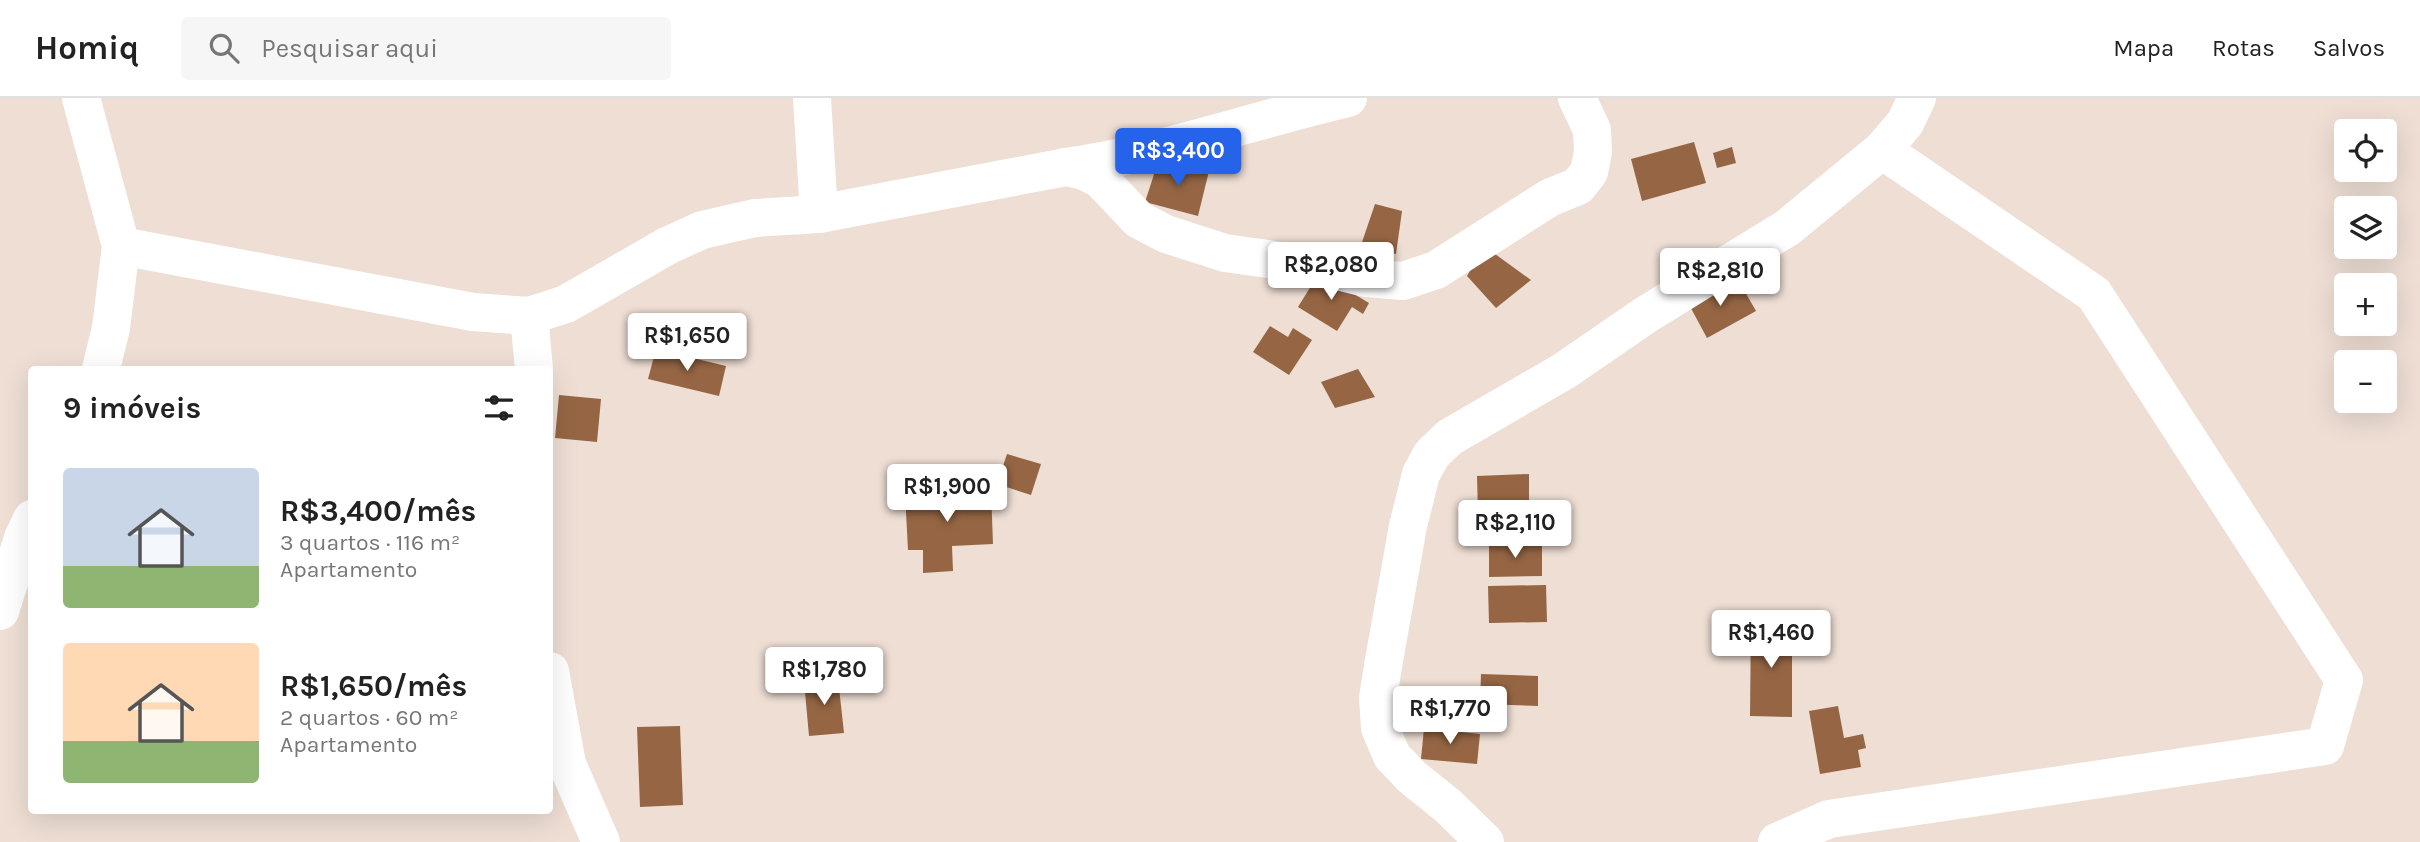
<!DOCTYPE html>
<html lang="pt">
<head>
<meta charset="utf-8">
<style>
  body { margin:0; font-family:Karla,sans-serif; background:#f6f6f6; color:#222; height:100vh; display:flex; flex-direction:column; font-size:26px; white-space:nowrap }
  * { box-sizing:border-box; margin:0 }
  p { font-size:23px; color:#767676 }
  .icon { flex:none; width:38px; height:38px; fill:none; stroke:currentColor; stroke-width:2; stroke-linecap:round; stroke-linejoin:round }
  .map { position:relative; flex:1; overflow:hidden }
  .drawer { position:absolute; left:28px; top:268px; width:525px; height:448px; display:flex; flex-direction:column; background:#fff; border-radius:7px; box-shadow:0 7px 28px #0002 }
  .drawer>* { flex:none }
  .buttons { position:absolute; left:2334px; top:21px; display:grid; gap:14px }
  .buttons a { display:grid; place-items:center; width:63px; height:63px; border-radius:7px; background:#fff; box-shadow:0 7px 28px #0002; font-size:35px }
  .price { position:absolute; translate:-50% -60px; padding:0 16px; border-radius:7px; background:#fff; color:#222; font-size:23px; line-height:46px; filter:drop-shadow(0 2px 4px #0008) }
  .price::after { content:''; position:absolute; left:50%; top:42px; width:21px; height:16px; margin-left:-10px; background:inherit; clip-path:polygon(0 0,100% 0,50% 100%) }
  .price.current { background:#2563eb; color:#fff }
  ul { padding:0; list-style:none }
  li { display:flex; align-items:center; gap:21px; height:175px; padding:0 35px }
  li span { display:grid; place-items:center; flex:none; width:196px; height:140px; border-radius:7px; color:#555 }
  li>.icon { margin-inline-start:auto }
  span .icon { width:84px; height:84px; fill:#fffc; stroke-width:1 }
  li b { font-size:30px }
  h2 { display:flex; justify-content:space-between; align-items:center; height:84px; padding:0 35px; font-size:30px }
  header { display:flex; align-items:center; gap:42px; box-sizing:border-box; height:98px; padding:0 35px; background:#fff; border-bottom:2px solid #e0e0e0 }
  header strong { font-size:33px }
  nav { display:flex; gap:38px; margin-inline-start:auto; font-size:24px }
  .search { width:490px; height:63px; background:#f6f6f6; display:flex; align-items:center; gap:18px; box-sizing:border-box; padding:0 24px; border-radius:7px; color:#767676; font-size:26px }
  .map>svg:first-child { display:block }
  .building { fill:#966644 }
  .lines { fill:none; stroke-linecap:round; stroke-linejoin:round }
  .minor { stroke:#fff; stroke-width:38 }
</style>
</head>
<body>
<header>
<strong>Homiq</strong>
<div class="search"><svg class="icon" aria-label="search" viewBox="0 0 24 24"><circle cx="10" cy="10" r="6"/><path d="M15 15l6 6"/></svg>Pesquisar aqui</div>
<nav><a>Mapa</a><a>Rotas</a><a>Salvos</a></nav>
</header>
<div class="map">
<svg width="2420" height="744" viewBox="0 0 2420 744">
  <rect width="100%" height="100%" fill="#eeded4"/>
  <g class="building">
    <path d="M1694 44 1706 85 1642 103 1631 61Z"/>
    <path d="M1732 49 1736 65 1717 70 1713 55Z"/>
    <path d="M1158 64 1209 73 1198 118 1145 104Z"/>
    <path d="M1375 106 1402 113 1396 156 1360 150Z"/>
    <path d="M1484 148 1531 182 1496 210 1467 178Z"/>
    <path d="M1319 175 1369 205 1363 216 1352 209 1337 233 1298 209Z"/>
    <path d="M1740 185 1756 213 1707 240 1686 201 1712 187 1718 197Z"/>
    <path d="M1270 228 1288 239 1293 230 1312 242 1289 277 1253 254Z"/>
    <path d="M656 251 726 268 719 298 648 281Z"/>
    <path d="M1358 271 1375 299 1335 310 1321 284Z"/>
    <path d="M559 297 601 301 597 344 555 340Z"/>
    <path d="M1007 356 1041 366 1031 397 997 386Z"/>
    <path d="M1529 376V414L1478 416 1477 378Z"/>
    <path d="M991 391 993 446 952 448 953 473 923 475V452H908L905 395Z"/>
    <path d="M1489 445H1542V478L1489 479Z"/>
    <path d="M1546 487 1547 524 1489 525 1488 488Z"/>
    <path d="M1751 519 1774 520V533H1792V619L1750 618Z"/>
    <path d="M1481 576 1538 578V608L1480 606Z"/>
    <path d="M838 580 844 635 809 638 804 583Z"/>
    <path d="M1838 608 1844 640 1863 636 1866 650 1858 652 1861 669 1820 676 1809 613Z"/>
    <path d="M680 628 683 707 640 709 637 629Z"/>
    <path d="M1424 630 1480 636 1477 666 1421 661Z"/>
  </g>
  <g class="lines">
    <g class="minor">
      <path d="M81 0 121 148 111 230 101 271"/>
      <path d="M812 0 819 116"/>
      <path d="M1066 69C1162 55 1254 22 1348 0"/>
      <path d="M121 148 473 214 529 218 566 206 667 148 702 132 755 120 819 116 1066 69 1084 73 1100 81 1139 122 1166 136 1225 155 1317 168 1366 180 1403 183 1436 172 1549 100 1578 88 1589 74 1593 54 1592 32 1577 0"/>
      <path d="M529 218 534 271"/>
      <path d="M0 513 23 440 32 421"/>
      <path d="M550 573 567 666 601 744"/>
      <path d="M1485 744 1448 708 1412 679 1392 658 1380 630 1378 600 1383 568 1408 428 1421 376 1432 356 1450 339 1564 273 1647 216 1787 130 1882 52 1905 25 1917 0"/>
      <path d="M1777 744 1829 721 2325 648 2344 582 2094 196 1882 52"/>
    </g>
  </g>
</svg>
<div class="buttons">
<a><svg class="icon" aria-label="locate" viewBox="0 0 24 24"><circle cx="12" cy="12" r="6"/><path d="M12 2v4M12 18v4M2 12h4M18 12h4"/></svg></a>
<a><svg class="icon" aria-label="layers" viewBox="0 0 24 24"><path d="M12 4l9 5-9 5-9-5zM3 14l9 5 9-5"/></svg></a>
<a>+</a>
<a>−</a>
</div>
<b class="price current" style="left:1178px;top:90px">R$3,400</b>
<b class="price" style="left:1331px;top:204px">R$2,080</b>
<b class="price" style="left:1720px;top:210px">R$2,810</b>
<b class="price" style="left:687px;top:275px">R$1,650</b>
<b class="price" style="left:947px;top:426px">R$1,900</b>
<b class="price" style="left:1515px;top:462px">R$2,110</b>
<b class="price" style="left:1771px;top:572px">R$1,460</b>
<b class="price" style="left:824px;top:609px">R$1,780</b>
<b class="price" style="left:1450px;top:648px">R$1,770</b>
<section class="drawer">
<h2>9 imóveis<svg class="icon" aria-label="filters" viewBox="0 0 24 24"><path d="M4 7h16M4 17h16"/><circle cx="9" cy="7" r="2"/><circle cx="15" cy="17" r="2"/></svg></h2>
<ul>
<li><span style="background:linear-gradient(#c9d6e8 70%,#8fb573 0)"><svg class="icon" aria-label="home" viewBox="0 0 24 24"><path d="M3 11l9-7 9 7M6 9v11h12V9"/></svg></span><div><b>R$3,400/mês</b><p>3 quartos · 116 m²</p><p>Apartamento</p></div></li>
<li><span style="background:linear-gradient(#ffd9b3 70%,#8fb573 0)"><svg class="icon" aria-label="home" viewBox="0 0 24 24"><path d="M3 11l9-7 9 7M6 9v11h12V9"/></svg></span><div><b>R$1,650/mês</b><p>2 quartos · 60 m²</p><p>Apartamento</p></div></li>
</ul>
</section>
</div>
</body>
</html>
